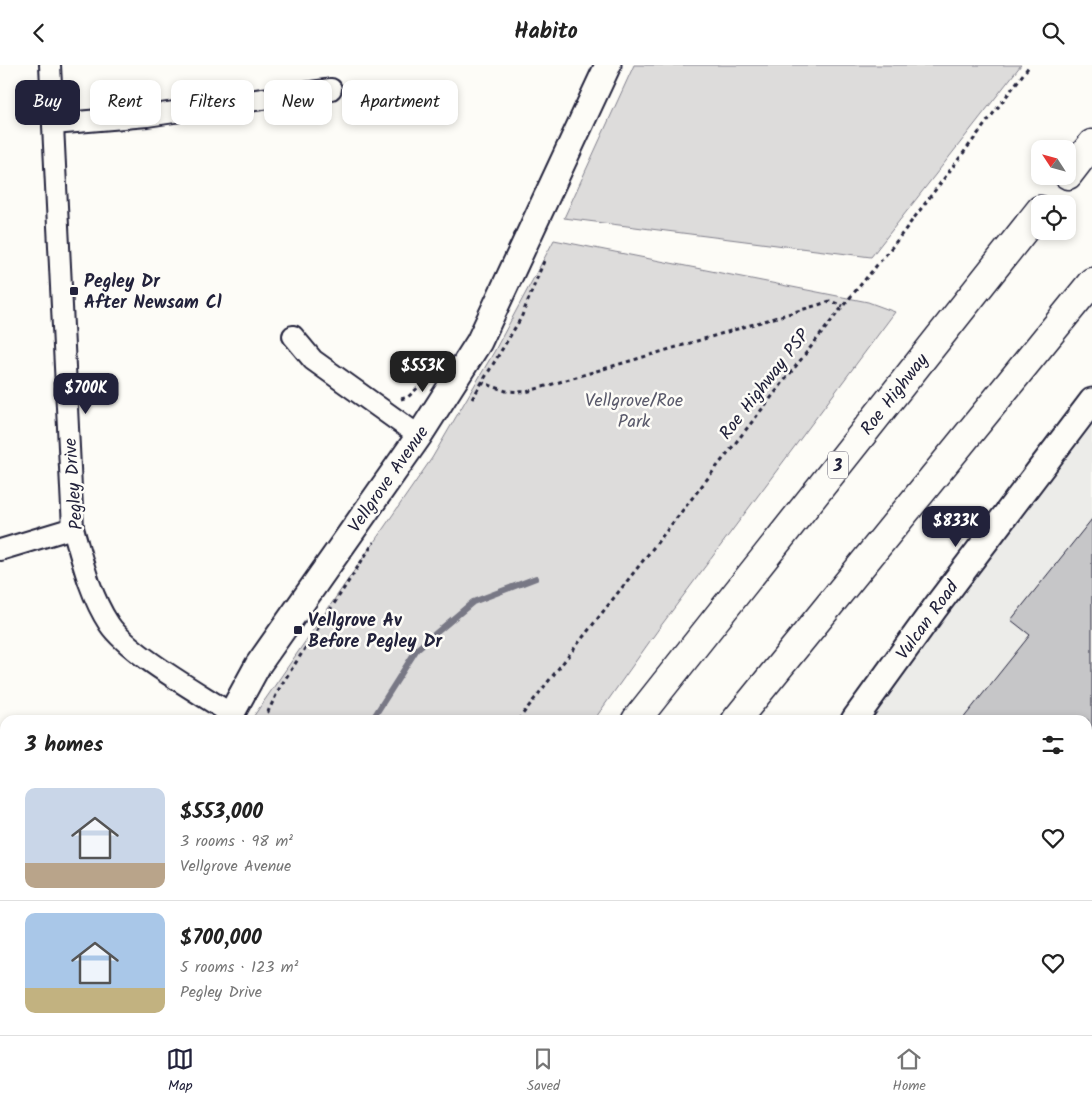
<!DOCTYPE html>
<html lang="en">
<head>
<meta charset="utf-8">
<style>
  body { margin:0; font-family:Kalam,sans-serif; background:#f2f2f2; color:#222; height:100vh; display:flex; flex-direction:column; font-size:19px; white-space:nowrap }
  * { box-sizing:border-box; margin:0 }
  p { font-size:16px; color:#767676 }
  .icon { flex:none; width:28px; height:28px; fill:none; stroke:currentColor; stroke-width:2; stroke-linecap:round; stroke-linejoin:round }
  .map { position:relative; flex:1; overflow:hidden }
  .panel { position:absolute; left:0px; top:650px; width:1092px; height:320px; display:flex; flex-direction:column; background:#fff; border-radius:15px 15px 0 0; box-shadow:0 2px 8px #0003 }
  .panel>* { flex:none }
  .hud { position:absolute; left:15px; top:15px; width:500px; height:45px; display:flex; gap:10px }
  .needle { width:32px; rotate:306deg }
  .fabs { position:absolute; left:1031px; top:75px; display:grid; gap:10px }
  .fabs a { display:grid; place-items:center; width:45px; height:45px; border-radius:10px; background:#fff; box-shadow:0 2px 8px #0003; font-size:25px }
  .price { position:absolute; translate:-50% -42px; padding:0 11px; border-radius:10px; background:#22223b; color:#fff; font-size:16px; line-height:32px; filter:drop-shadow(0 1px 2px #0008) }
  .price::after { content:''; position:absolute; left:50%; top:30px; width:15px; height:11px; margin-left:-8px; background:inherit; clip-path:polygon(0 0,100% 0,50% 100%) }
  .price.current { background:#222; color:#fff }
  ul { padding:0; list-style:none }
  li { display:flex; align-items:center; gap:15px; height:125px; padding:0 25px }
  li+li { border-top:1px solid #e0e0e0 }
  li span { display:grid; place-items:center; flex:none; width:140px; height:100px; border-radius:10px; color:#555 }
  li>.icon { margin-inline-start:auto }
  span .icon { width:60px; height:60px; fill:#fffc; stroke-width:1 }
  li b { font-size:21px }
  h2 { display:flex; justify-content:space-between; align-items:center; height:60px; padding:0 25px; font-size:21px }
  .chip { padding:0 18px; border-radius:10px; background:#fff; box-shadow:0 2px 8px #0003; font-size:18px; line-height:45px }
  .chip.current { background:#22223b; color:#fff }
  header { display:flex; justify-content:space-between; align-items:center; height:65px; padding:0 25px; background:#fff; font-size:22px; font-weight:700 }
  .dock { display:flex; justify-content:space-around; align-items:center; height:70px; border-top:1px solid #e0e0e0; background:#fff; font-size:14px; color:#767676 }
  .dock a { display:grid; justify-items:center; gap:2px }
  .dock .current { color:#22223b }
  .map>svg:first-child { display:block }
  .built { fill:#ecece9 }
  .green { fill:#dddcdb; stroke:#807f8b }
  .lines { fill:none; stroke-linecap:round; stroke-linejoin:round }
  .stream { stroke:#787885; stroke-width:6 }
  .building { fill:#c6c6c8; stroke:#22223b }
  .minor-casing { stroke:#22223b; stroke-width:24 }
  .tertiary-casing { stroke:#22223b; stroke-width:29 }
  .motorway-casing { stroke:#22223b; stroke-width:31 }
  .path { stroke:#22223b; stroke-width:3; stroke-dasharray:4 4; stroke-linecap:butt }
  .minor { stroke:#fdfcf7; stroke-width:20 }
  .tertiary { stroke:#fdfcf7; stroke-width:25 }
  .motorway { stroke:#fdfcf7; stroke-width:28 }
  .poi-dot { fill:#22223b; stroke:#fdfcf7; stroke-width:2 }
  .labels { text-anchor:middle; stroke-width:5; stroke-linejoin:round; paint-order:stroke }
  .shield { fill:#fdfcf7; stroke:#646373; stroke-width:1 }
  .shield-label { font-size:16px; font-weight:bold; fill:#22223b }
  .poi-label { font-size:18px; font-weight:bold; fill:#22223b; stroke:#fdfcf7; text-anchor:start }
  .street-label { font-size:18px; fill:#22223b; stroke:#fdfcf7 }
  .park-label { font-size:18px; fill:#5a5a6b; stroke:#fdfcf7 }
</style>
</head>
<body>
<header><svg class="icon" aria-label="back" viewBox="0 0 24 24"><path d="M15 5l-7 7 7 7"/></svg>Habito<svg class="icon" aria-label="search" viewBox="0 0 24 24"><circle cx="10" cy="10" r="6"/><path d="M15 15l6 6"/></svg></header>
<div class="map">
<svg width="1092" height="970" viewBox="0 0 1092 970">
  <rect width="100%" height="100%" fill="#fdfcf7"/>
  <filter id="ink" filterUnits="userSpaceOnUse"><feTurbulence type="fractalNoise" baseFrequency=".02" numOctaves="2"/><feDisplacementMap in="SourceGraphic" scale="10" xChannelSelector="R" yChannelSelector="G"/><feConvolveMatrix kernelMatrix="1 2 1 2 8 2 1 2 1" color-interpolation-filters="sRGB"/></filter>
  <g filter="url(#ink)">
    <path class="built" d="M1092 322V970H599L603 965H1088V655H838Z"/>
    <g class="green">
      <path d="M634 0H1021L871 192 564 153Z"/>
      <path d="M554 175 868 237 895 247 660 562 594 655H251L432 393 494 287Z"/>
      <path d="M136 965H375L372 970H135Z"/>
    </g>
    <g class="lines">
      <g class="stream">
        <path d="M372 655 417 584 473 537 536 513"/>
        <path d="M221 970 223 965"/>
      </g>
    </g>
    <g class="building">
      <path d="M1092 454V788L1088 785V655H962L1030 570 1011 555Z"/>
      <path d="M1088 808 1092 812V910L1088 916Z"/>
      <path d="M839 965H1050L1047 970H845Z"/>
    </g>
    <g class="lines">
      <g class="minor-casing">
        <g id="minor">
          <path d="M50 0 73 463C82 495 90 530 109 559 129 589 198 627 231 649"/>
          <path d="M53 59 147 51 331 24"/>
          <path d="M293 271 313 295 419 371"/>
          <path d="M0 485 73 463"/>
          <path d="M0 815 5 818"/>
        </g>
      </g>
      <g class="tertiary-casing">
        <g id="tertiary">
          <path d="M228 655 258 600 419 371 479 277 608 0"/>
          <path d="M854 655 935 543 1092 336"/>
          <path d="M123 970 125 965"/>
          <path d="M637 970 640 965"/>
        </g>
      </g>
      <g class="motorway-casing">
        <g id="motorway">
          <path d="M1068 110 1092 79"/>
          <path d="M636 655 1040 145"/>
          <path d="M736 655 1092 217"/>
          <path d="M406 970 410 965"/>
          <path d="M507 970 511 965"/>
        </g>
      </g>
      <g class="path">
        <path d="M481 317 506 326 526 327 821 239 830 236 843 241"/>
        <path d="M401 334 408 332 425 316"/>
        <path d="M472 334 521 253 544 196"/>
        <path d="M264 655 280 622 374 477"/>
        <path d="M518 655 843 241 892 182 1030 0"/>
        <path d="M161 970 162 965"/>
        <path d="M293 970 296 965"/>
      </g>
      <use href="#minor" class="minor"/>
      <use href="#tertiary" class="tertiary"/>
      <use href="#motorway" class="motorway"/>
    </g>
  </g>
  <g class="poi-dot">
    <rect x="69" y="221" width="10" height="10" rx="2.5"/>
    <rect x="293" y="560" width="10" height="10" rx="2.5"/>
  </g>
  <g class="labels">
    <rect class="shield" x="828" y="386.5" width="20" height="27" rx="4"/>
    <g class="shield-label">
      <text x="838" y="406">3</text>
    </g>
    <g class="poi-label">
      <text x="84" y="222">Pegley Dr<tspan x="84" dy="21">After Newsam Cl</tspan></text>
      <text x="308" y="561">Vellgrove Av<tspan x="308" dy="21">Before Pegley Dr</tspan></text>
    </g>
    <g class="street-label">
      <text transform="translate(764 319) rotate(-52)" y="6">Roe Highway PSP</text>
      <text transform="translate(894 329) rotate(-52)" y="6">Roe Highway</text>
      <text transform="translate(388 414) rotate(-55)" y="6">Vellgrove Avenue</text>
      <text transform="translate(73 419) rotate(-94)" y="6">Pegley Drive</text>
      <text transform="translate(927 555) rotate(-54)" y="6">Vulcan Road</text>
    </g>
    <g class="park-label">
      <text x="634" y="341">Vellgrove/Roe<tspan x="634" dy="21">Park</tspan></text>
    </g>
  </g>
</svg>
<div class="fabs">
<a><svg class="needle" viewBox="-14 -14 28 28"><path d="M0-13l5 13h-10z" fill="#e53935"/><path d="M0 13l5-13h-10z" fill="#767676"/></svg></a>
<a><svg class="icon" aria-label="locate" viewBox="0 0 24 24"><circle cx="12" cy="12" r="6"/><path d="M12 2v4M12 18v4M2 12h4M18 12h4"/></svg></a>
</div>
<b class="price current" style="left:423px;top:328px">$553K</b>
<b class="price" style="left:86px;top:350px">$700K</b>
<b class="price" style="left:956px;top:483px">$833K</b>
<div class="hud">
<a class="chip current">Buy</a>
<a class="chip">Rent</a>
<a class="chip">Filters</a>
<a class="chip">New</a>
<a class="chip">Apartment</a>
</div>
<section class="panel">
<h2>3 homes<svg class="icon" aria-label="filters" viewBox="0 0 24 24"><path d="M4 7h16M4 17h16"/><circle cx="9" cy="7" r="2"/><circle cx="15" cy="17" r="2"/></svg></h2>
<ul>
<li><span style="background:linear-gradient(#c9d6e8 75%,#b9a48a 0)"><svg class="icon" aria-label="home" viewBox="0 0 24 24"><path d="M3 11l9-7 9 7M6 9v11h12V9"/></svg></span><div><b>$553,000</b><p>3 rooms · 98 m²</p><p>Vellgrove Avenue</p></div><svg class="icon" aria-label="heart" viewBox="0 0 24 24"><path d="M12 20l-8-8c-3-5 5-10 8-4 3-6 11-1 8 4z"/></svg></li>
<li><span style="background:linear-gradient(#a9c7e8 75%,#c2b280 0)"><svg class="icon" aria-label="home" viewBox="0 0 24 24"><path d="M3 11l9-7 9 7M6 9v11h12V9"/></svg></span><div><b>$700,000</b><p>5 rooms · 123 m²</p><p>Pegley Drive</p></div><svg class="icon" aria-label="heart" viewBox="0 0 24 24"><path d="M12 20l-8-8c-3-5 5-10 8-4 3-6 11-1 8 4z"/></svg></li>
</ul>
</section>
</div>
<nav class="dock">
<a class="current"><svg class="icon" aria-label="map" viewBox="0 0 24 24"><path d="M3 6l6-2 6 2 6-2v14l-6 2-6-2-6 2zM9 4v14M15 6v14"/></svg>Map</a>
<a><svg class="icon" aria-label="saved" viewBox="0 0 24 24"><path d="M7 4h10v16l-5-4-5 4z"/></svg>Saved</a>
<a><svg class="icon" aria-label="home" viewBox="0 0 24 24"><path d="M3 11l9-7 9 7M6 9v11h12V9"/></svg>Home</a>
</nav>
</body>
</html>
